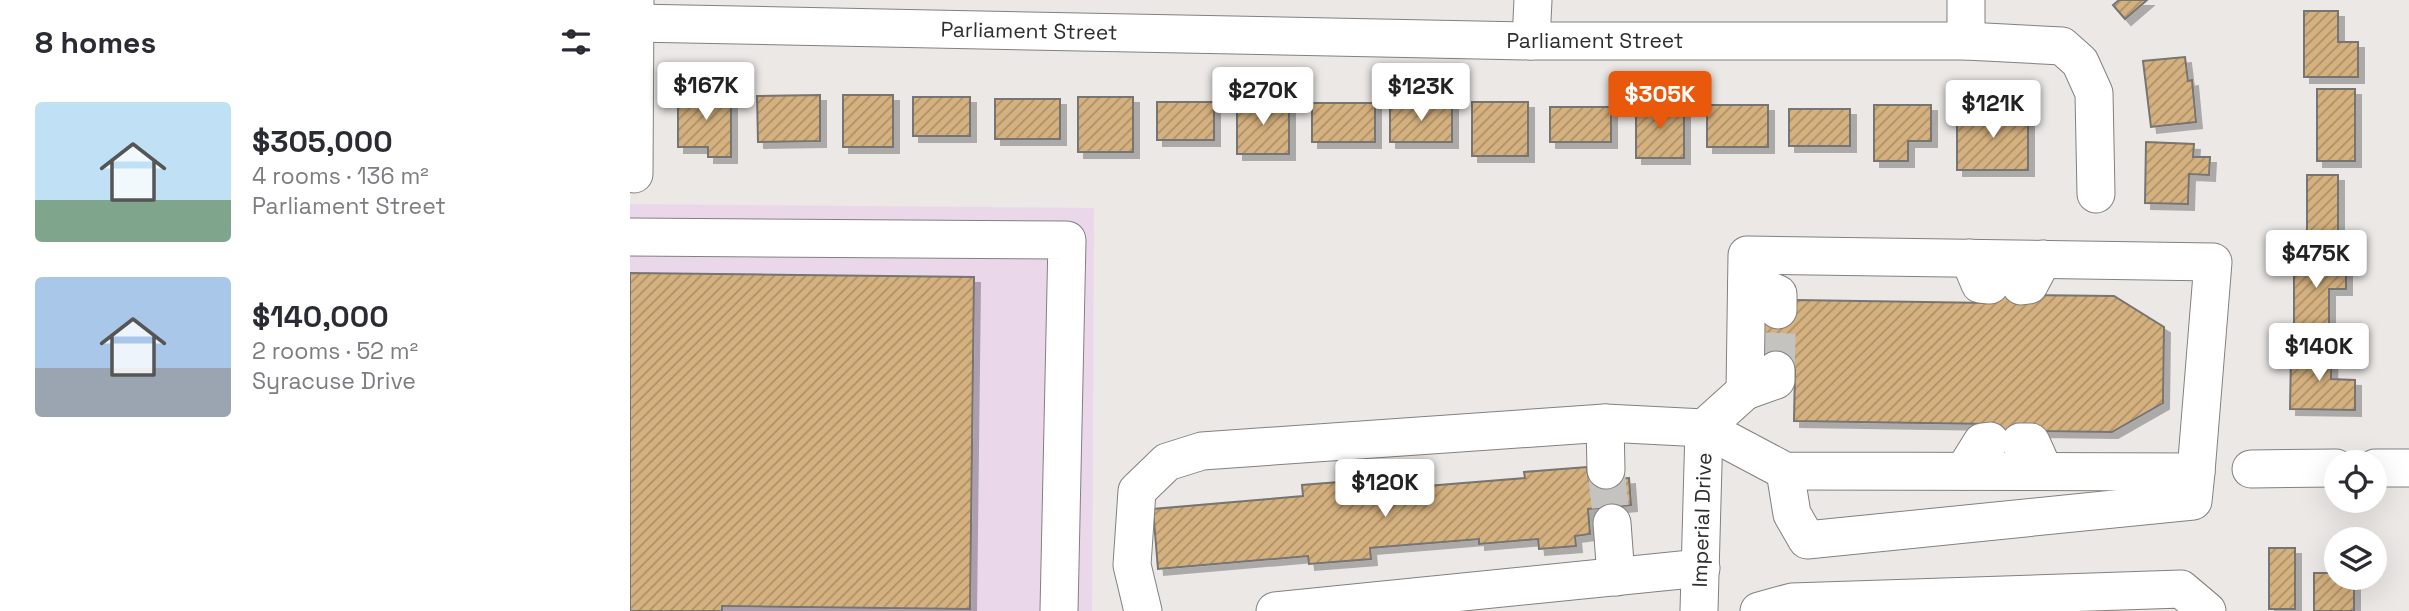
<!DOCTYPE html>
<html lang="en">
<head>
<meta charset="utf-8">
<style>
  body { margin:0; font-family:"Space Grotesk",sans-serif; background:#f2f2f3; color:#2b2b33; height:100vh; display:flex; flex-direction:column; font-size:26px; white-space:nowrap }
  * { box-sizing:border-box; margin:0 }
  p { font-size:23px; color:#7c7c81 }
  .icon { flex:none; width:38px; height:38px; fill:none; stroke:currentColor; stroke-width:2; stroke-linecap:round; stroke-linejoin:round }
  .map { position:relative; flex:1; overflow:hidden }
  .side { display:flex; flex-direction:column; background:#fff; width:630px }
  .side>* { flex:none }
  .tools { position:absolute; left:1694px; top:450px; display:grid; gap:14px }
  .tools a { display:grid; place-items:center; width:63px; height:63px; border-radius:50%; background:#fff; box-shadow:0 7px 28px #0002; font-size:35px }
  .price { position:absolute; translate:-50% -60px; padding:0 16px; border-radius:7px; background:#fff; color:#222; font-size:23px; line-height:46px; filter:drop-shadow(0 2px 4px #0008) }
  .price::after { content:''; position:absolute; left:50%; top:42px; width:21px; height:16px; margin-left:-10px; background:inherit; clip-path:polygon(0 0,100% 0,50% 100%) }
  .price.current { background:#ea580c; color:#fff }
  ul { padding:0; list-style:none }
  li { display:flex; align-items:center; gap:21px; height:175px; padding:0 35px }
  li span { display:grid; place-items:center; flex:none; width:196px; height:140px; border-radius:7px; color:#555 }
  li>.icon { margin-inline-start:auto }
  span .icon { width:84px; height:84px; fill:#fffc; stroke-width:1 }
  li b { font-size:30px }
  h2 { display:flex; justify-content:space-between; align-items:center; height:84px; padding:0 35px; font-size:30px }
  main { display:flex; flex:1; min-height:0 }
  .map>svg:first-child { display:block }
  .commercial { fill:#ead8ea }
  .building { fill:url(#building-hatch); stroke:#777471; stroke-width:2; filter:url(#shadow) }
  .lines { fill:none; stroke-linecap:round; stroke-linejoin:round }
  .minor-tunnel { stroke:#c5c3c0; stroke-width:37; stroke-dasharray:37 18; stroke-linecap:butt }
  .minor-casing { stroke:#83807d; stroke-width:39 }
  .minor { stroke:#fff; stroke-width:37 }
  .labels { text-anchor:middle; stroke-width:6; stroke-linejoin:round; paint-order:stroke }
  .street-label { font-size:21px; fill:#2f2e2d; stroke:#fff }
</style>
</head>
<body>
<main>
<section class="side">
<h2>8 homes<svg class="icon" aria-label="filters" viewBox="0 0 24 24"><path d="M4 7h16M4 17h16"/><circle cx="9" cy="7" r="2"/><circle cx="15" cy="17" r="2"/></svg></h2>
<ul>
<li><span style="background:linear-gradient(#bfe0f5 70%,#7fa58c 0)"><svg class="icon" aria-label="home" viewBox="0 0 24 24"><path d="M3 11l9-7 9 7M6 9v11h12V9"/></svg></span><div><b>$305,000</b><p>4 rooms · 136 m²</p><p>Parliament Street</p></div></li>
<li><span style="background:linear-gradient(#a9c7e8 65%,#9aa5b1 0)"><svg class="icon" aria-label="home" viewBox="0 0 24 24"><path d="M3 11l9-7 9 7M6 9v11h12V9"/></svg></span><div><b>$140,000</b><p>2 rooms · 52 m²</p><p>Syracuse Drive</p></div></li>
</ul>
</section>
<div class="map">
<svg width="1779" height="611" viewBox="0 0 1779 611">
  <defs>
    <pattern id="building-hatch" width="6" height="6" patternUnits="userSpaceOnUse" patternTransform="scale(1.75)"><rect width="6" height="6" fill="#d5b17f"/><path d="M-1 1l2-2M0 6l6-6M5 7l2-2" fill="none" stroke="#ad9068"/></pattern>
    <filter id="shadow"><feDropShadow dx="6" dy="6" stdDeviation="0" flood-color="#0004"/></filter>
  </defs>
  <rect width="100%" height="100%" fill="#ebe8e5"/>
  <path class="commercial" d="M0 204 464 208 462 611H0Z"/>
  <g class="building">
    <path d="M1489 0H1517L1495 19 1483 5Z"/>
    <path d="M1674 11H1708V42H1728V77H1674Z"/>
    <path d="M1555 57 1558 81 1562 80 1566 122 1521 127 1513 61Z"/>
    <rect x="1687" y="89" width="38" height="72"/>
    <path d="M48 93H101V157H78V147H48Z"/>
    <path d="M190 95V141L128 142 127 96Z"/>
    <rect x="213" y="95" width="50" height="52"/>
    <rect x="283" y="97" width="57" height="39"/>
    <rect x="448" y="97" width="55" height="55"/>
    <rect x="365" y="99" width="65" height="40"/>
    <rect x="607" y="100" width="52" height="54"/>
    <rect x="527" y="102" width="57" height="38"/>
    <rect x="842" y="102" width="56" height="54"/>
    <rect x="682" y="103" width="63" height="39"/>
    <rect x="760" y="104" width="62" height="38"/>
    <rect x="1006" y="104" width="48" height="54"/>
    <rect x="1077" y="105" width="61" height="42"/>
    <path d="M1244 105H1301V141H1278V161H1244Z"/>
    <rect x="920" y="107" width="61" height="35"/>
    <rect x="1159" y="109" width="61" height="37"/>
    <rect x="1327" y="109" width="71" height="61"/>
    <path d="M1516 142 1564 144 1563 157H1580L1579 175 1559 174 1558 204 1515 203Z"/>
    <rect x="1677" y="175" width="31" height="66"/>
    <path d="M1664 262H1716V289H1699V324H1664Z"/>
    <path d="M1391 269 1390 295 1484 296 1534 327 1533 403 1482 432 1402 431 1389 455H1360V424L1164 421 1165 370 1124 369 1125 309 1166 300 1359 303Z"/>
    <path d="M0 273 344 277 340 609 92 606V611H0Z"/>
    <path d="M1680 342 1702 343 1701 379 1725 380V410L1660 409 1661 357 1680 358Z"/>
    <path d="M957 467 959 481 999 478 1001 505 958 509 960 534 945 536 946 546 909 549 908 539 849 544V539L740 548 741 559 679 564 678 556 528 569 523 509 673 496 672 485 734 480 735 491 895 478 894 472Z"/>
    <rect x="1639" y="548" width="26" height="61"/>
    <path d="M1684 573H1706V578H1724V611H1684Z"/>
  </g>
  <g class="lines">
    <g class="minor-tunnel">
      <path d="M1146 370 1148 310"/>
      <path d="M976 470 982 523"/>
    </g>
    <g class="minor-casing">
      <g id="minor">
        <path d="M4 23 901 41H1336L1432 46 1450 62 1464 93 1466 194"/>
        <path d="M901 41 903 0"/>
        <path d="M1336 41V0"/>
        <path d="M4 174 5 0"/>
        <path d="M0 237 437 240 429 611"/>
        <path d="M1339 258 1350 284 1360 285"/>
        <path d="M1117 281 1148 294V310"/>
        <path d="M1391 286 1399 285 1413 259"/>
        <path d="M1115 391 1146 380V370"/>
        <path d="M975 423 976 470"/>
        <path d="M1390 442H1401L1414 471"/>
        <path d="M1745 468H1779"/>
        <path d="M1621 469 1706 468"/>
        <path d="M1155 471 1162 514 1177 540 1563 501 1566 472"/>
        <path d="M1334 471 1352 442 1360 441"/>
        <path d="M982 523 986 577"/>
        <path d="M513 611 502 565 507 491 537 462 572 451 975 423 1074 428 1155 471 1566 472 1583 262 1117 255 1115 391 1074 428"/>
        <path d="M645 611 1071 568"/>
        <path d="M1069 611 1074 428"/>
        <path d="M1129 611 1162 602 1551 589 1577 611"/>
      </g>
    </g>
    <use href="#minor" class="minor"/>
  </g>
  <g class="labels">
    <g class="street-label">
      <text transform="translate(399 31) rotate(1)" y="7">Parliament Street</text>
      <text x="965" y="48">Parliament Street</text>
      <text transform="translate(1072 520) rotate(-88)" y="7">Imperial Drive</text>
    </g>
  </g>
</svg>
<div class="tools">
<a><svg class="icon" aria-label="locate" viewBox="0 0 24 24"><circle cx="12" cy="12" r="6"/><path d="M12 2v4M12 18v4M2 12h4M18 12h4"/></svg></a>
<a><svg class="icon" aria-label="layers" viewBox="0 0 24 24"><path d="M12 4l9 5-9 5-9-5zM3 14l9 5 9-5"/></svg></a>
</div>
<b class="price" style="left:76px;top:122px">$167K</b>
<b class="price" style="left:791px;top:123px">$123K</b>
<b class="price" style="left:633px;top:127px">$270K</b>
<b class="price current" style="left:1030px;top:131px">$305K</b>
<b class="price" style="left:1363px;top:140px">$121K</b>
<b class="price" style="left:1686px;top:290px">$475K</b>
<b class="price" style="left:1689px;top:383px">$140K</b>
<b class="price" style="left:755px;top:519px">$120K</b>
</div>
</main>
</body>
</html>
